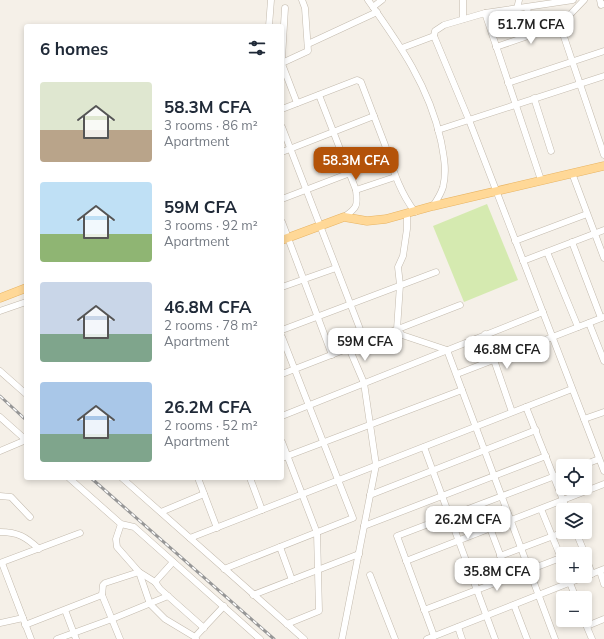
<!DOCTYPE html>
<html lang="en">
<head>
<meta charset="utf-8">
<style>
  body { margin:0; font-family:Mulish,sans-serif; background:#f6f6f7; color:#1f2937; height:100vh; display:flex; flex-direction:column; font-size:15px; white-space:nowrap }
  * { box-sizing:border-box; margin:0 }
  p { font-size:13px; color:#747a83 }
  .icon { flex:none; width:22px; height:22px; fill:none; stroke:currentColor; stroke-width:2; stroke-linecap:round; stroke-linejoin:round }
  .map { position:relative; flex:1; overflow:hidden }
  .side { position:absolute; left:24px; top:24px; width:260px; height:456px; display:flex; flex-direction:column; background:#fff; border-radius:4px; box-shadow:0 2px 6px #0003 }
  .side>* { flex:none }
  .fabs { position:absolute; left:556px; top:459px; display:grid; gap:8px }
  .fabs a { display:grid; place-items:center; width:36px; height:36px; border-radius:4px; background:#fff; box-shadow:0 2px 6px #0003; font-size:20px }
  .price { position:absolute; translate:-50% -34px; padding:0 9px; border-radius:8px; background:#fff; color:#222; font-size:13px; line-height:26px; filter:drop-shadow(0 1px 2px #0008) }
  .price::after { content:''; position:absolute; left:50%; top:24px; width:12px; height:9px; margin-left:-6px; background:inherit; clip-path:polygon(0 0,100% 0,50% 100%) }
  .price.on { background:#b45309; color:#fff }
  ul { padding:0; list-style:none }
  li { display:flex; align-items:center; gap:12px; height:100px; padding:0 16px }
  li span { display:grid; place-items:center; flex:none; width:112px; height:80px; border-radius:4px; color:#555 }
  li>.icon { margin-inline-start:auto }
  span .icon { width:48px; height:48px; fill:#fffc; stroke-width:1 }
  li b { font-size:17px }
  h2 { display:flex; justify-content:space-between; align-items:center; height:48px; padding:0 16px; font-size:17px }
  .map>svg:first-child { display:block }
  .green { fill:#d5eab0 }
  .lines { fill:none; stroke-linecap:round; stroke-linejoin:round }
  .minor-casing { stroke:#c3baad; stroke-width:7 }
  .major-casing { stroke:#e8b463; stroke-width:9 }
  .minor { stroke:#fff; stroke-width:6 }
  .major { stroke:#ffd897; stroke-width:8 }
  .rail-casing { stroke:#979797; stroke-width:3 }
  .rail { stroke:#fff; stroke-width:1.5; stroke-dasharray:4.5; stroke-linecap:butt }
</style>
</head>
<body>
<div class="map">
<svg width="604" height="639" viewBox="0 0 604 639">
  <rect width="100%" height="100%" fill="#f5f0e8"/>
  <path class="green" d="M487 204 518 280 464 302 433 226Z"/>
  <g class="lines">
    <g class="minor-casing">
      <g id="minor">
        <path d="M368 0C400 45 429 86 441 141 444 157 447 171 443 187 441 194 437 200 433 206"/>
        <path d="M573 0 485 13 444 25 435 31 434 36 469 120 604 471"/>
        <path d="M600 0 601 5 604 4"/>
        <path d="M373 7 382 0"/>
        <path d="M527 8 533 34"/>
        <path d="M517 9 519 0"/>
        <path d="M485 13 541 180"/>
        <path d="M463 19V0"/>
        <path d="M560 25 604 155"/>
        <path d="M269 26 271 0"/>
        <path d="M308 44 377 12"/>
        <path d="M496 47 560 25 584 0"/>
        <path d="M402 48 434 36"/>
        <path d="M282 58 285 8"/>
        <path d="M282 63 308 51 305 8 302 0"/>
        <path d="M282 64 297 103"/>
        <path d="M508 83 604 51"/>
        <path d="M319 95 356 190"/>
        <path d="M534 98 551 151"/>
        <path d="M282 109 357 80 361 82C369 103 377 124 385 145 393 169 399 191 415 212"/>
        <path d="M282 127 365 342"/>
        <path d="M438 130 604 76"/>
        <path d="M282 152 374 116"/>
        <path d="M572 173 604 258"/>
        <path d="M282 199 350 173"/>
        <path d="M407 214V229L403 256 398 267 400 285 397 329 402 335 447 350 555 639"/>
        <path d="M344 217C357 208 358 206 356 190L395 177"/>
        <path d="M282 222 332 355"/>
        <path d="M515 241 587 214"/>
        <path d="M572 242 601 318"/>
        <path d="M547 252 578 327"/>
        <path d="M523 261 604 230"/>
        <path d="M282 287 336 268"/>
        <path d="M0 311 26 302"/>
        <path d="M589 323 604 361"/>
        <path d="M282 330 436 272"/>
        <path d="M485 334 512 412"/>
        <path d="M0 371 26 394"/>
        <path d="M282 374 460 305"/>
        <path d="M457 374 604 317"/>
        <path d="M526 407 567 510"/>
        <path d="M282 416 543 312"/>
        <path d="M0 417 26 440"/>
        <path d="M584 419 604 412"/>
        <path d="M282 442 317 533 319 611 287 624"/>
        <path d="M424 447 495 639"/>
        <path d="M0 451 26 440"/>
        <path d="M282 458 462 390"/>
        <path d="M581 466 599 459"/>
        <path d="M69 478 121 524 134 527 260 639"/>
        <path d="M122 478 304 639"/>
        <path d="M198 478 217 528"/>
        <path d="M250 478 262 510"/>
        <path d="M370 495 536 430"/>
        <path d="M0 496 11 497 30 517"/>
        <path d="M541 509 561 558"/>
        <path d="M161 512 204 494"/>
        <path d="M121 524 116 539 117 547 139 572 150 604 165 619 195 637 196 639"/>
        <path d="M364 526 546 456"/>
        <path d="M490 528 509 578"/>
        <path d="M0 532C18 532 26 537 39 549"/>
        <path d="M576 532 585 554"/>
        <path d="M190 538 572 389"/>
        <path d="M280 547 292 580"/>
        <path d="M572 554 583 550"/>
        <path d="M585 555 592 574"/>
        <path d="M500 556 564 532"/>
        <path d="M406 561 604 484"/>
        <path d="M173 562 155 582 160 589 204 628"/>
        <path d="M0 563 80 533"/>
        <path d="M2 563 31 639"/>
        <path d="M224 569 353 518 282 337"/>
        <path d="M600 571 604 584"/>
        <path d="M370 575 395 639"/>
        <path d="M570 583 576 598"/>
        <path d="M253 595 359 554"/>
        <path d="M514 605 527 639"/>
        <path d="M65 610 76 639"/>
        <path d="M424 610 563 557"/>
        <path d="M584 620 592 639"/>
        <path d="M0 623 23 618"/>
        <path d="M25 625 102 595"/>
        <path d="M587 626 604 619"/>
        <path d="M458 627 462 639"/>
        <path d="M434 636 397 536 563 473"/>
        <path d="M195 637 224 606"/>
        <path d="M57 639 112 619 168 596"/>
        <path d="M120 639 102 595 103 585 105 583 139 572 155 582"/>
        <path d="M342 639 376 465 364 383 349 348"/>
        <path d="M427 639 604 569"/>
      </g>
    </g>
    <g class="major-casing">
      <g id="major">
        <path d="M282 240 344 217 367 221 386 219 433 206 604 166"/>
        <path d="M0 298 26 288"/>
      </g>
    </g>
    <use href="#minor" class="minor"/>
    <use href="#major" class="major"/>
    <g class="rail-casing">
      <g id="rail">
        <path d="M0 396 26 420"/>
        <path d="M91 478 274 639"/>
      </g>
    </g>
    <use href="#rail" class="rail"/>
  </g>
</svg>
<div class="fabs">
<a><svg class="icon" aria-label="locate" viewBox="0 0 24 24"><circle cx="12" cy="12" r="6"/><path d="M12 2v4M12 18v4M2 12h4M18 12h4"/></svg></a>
<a><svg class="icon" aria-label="layers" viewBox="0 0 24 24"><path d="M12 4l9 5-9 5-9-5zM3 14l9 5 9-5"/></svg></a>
<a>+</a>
<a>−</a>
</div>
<b class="price" style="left:531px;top:45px">51.7M CFA</b>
<b class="price on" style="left:356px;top:181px">58.3M CFA</b>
<b class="price" style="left:365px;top:362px">59M CFA</b>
<b class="price" style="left:507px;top:370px">46.8M CFA</b>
<b class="price" style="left:468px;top:540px">26.2M CFA</b>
<b class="price" style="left:497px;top:592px">35.8M CFA</b>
<section class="side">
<h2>6 homes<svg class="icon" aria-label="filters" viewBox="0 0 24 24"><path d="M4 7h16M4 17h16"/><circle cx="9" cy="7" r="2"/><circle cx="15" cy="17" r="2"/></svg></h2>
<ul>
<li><span style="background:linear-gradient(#dfe7d0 60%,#b9a48a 0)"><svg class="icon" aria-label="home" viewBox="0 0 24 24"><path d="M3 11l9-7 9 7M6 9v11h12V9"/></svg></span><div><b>58.3M CFA</b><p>3 rooms · 86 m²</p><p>Apartment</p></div></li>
<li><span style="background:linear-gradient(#bfe0f5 65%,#8fb573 0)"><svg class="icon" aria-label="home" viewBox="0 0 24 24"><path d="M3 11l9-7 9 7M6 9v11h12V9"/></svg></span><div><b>59M CFA</b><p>3 rooms · 92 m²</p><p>Apartment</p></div></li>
<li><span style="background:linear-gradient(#c9d6e8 65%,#7fa58c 0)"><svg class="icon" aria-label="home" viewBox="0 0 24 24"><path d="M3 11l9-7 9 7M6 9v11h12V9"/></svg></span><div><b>46.8M CFA</b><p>2 rooms · 78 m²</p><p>Apartment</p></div></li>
<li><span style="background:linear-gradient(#a9c7e8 65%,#7fa58c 0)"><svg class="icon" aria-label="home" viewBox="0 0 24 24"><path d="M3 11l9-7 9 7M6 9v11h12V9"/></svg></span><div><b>26.2M CFA</b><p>2 rooms · 52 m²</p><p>Apartment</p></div></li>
</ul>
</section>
</div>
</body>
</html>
